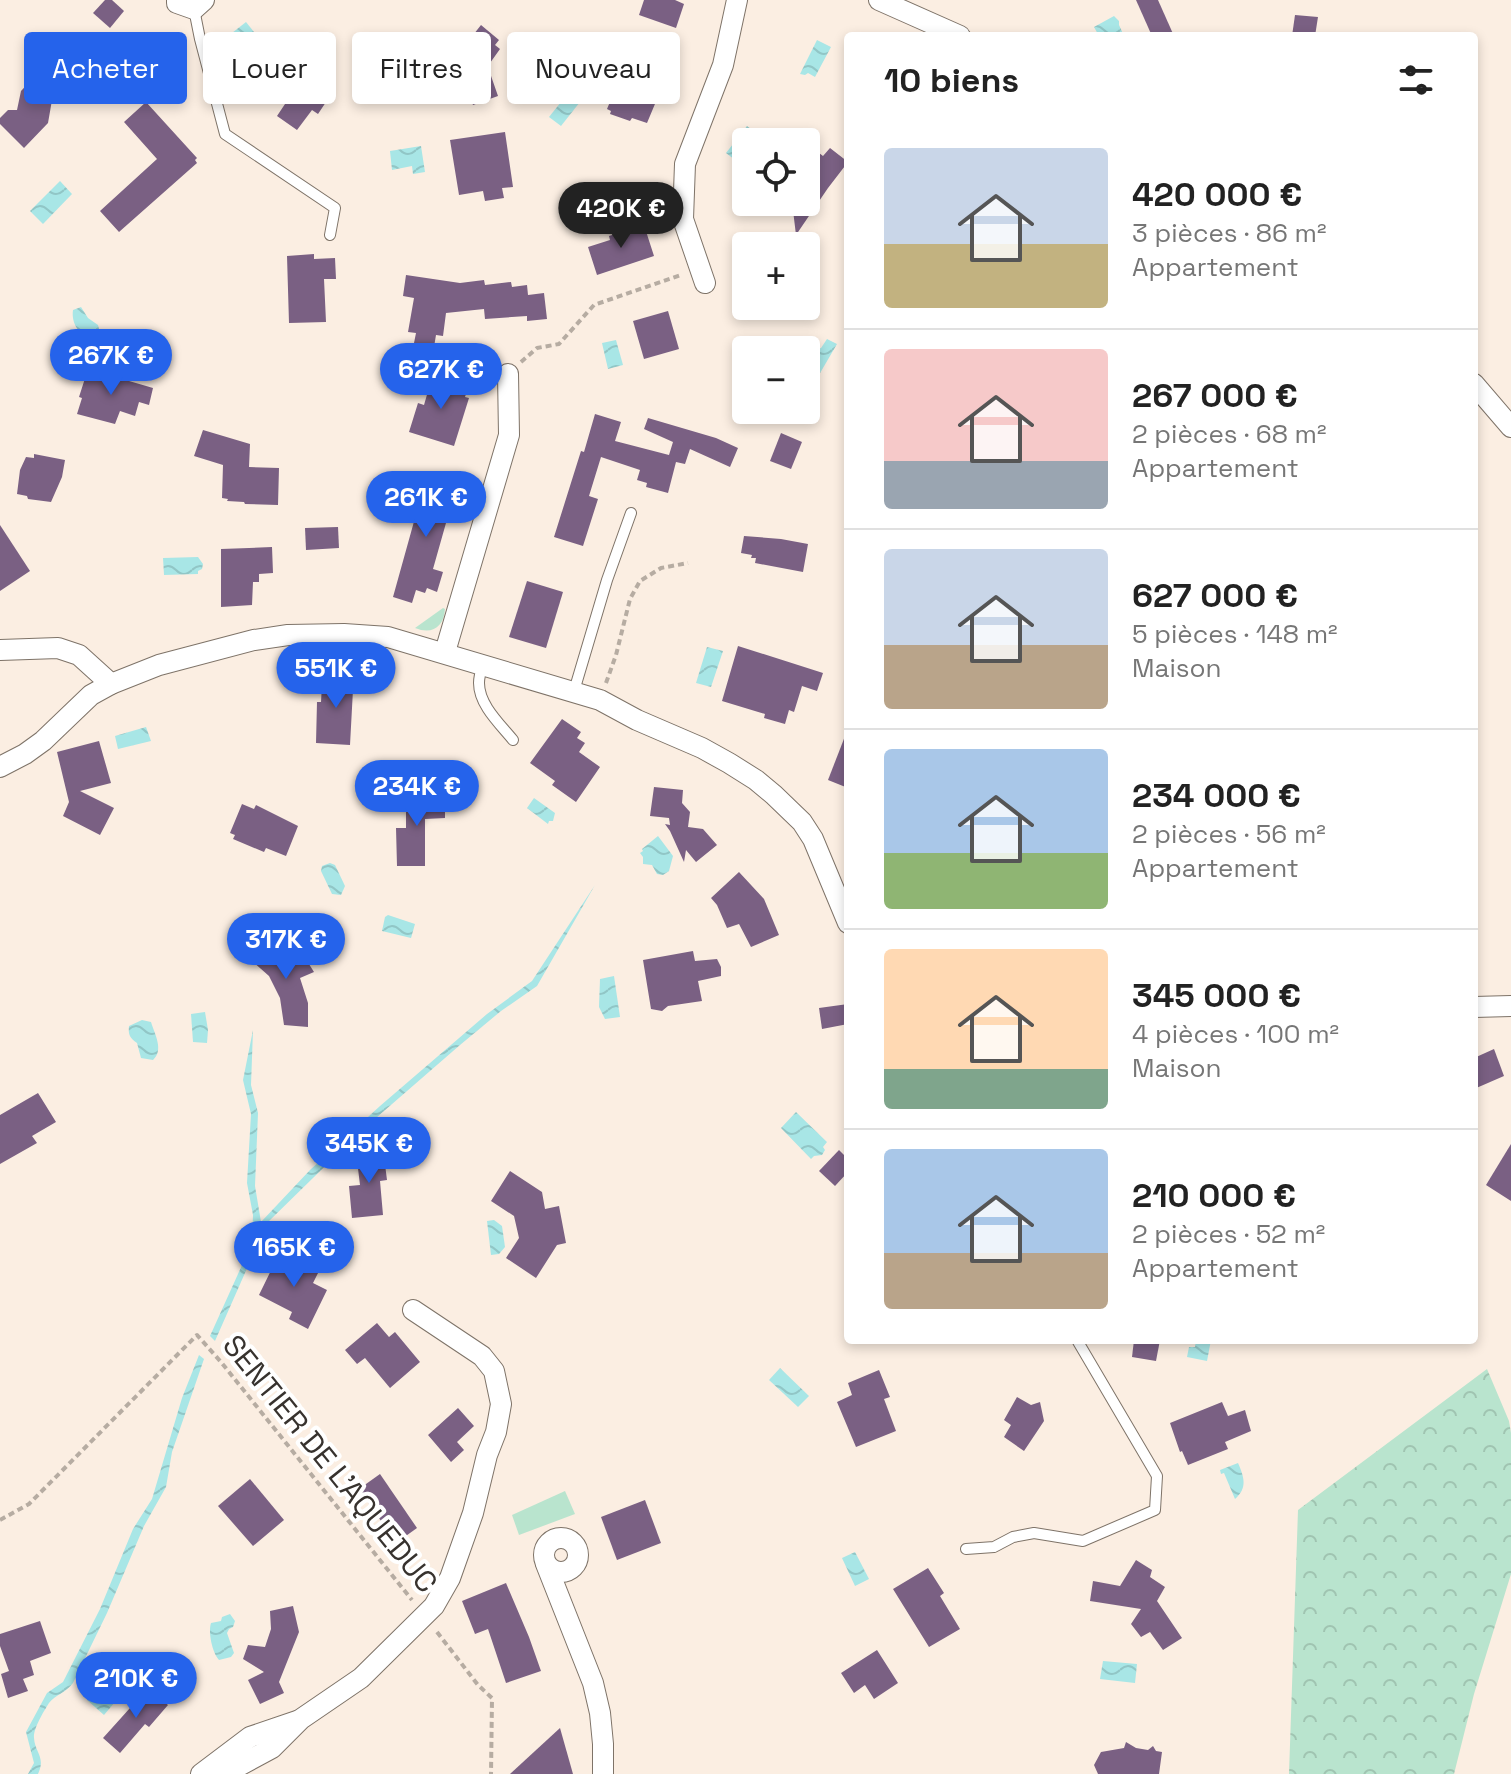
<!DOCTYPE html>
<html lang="fr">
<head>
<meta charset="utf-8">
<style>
  body { margin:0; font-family:"Space Grotesk",sans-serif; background:#f2f2f2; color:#222; height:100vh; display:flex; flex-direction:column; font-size:30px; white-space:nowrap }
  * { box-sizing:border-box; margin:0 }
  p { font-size:26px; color:#767676 }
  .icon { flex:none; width:44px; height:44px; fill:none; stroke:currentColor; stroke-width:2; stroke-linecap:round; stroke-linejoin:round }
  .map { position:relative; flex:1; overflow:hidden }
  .details { position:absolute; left:844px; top:32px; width:634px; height:1312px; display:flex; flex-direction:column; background:#fff; border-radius:8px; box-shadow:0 4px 12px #0003 }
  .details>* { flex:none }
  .guide { position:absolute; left:24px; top:32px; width:700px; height:72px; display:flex; gap:16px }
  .buttons { position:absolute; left:732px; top:128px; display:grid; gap:16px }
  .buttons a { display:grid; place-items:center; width:88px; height:88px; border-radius:8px; background:#fff; box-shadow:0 4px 12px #0003; font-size:40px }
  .price { position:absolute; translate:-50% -68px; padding:0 18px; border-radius:28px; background:#2563eb; color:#fff; font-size:26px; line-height:52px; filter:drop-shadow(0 2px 4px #0008) }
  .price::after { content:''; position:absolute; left:50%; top:48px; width:24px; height:18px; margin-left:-12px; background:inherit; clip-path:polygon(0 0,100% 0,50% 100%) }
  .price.active { background:#222; color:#fff }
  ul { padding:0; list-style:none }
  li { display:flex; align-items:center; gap:24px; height:200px; padding:0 40px }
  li+li { border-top:2px solid #e0e0e0 }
  li span { display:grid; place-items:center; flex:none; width:224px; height:160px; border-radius:8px; color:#555 }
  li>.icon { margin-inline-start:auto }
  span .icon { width:96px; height:96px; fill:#fffc; stroke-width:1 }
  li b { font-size:34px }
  h2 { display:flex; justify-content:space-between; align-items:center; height:96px; padding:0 40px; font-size:34px }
  .tag { padding:0 28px; border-radius:8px; background:#fff; box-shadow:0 4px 12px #0003; font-size:28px; line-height:72px }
  .tag.active { background:#2563eb; color:#fff }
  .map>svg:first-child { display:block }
  .green { fill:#b9e4ce }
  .forest { fill:url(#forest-crowns) }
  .water { fill:url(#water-waves) }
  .building { fill:#7a6083 }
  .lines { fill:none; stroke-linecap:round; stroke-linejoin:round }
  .lane-casing { stroke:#7e7368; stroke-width:12 }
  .street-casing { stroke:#7e7368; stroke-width:22 }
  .path { stroke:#b6aca2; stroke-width:4; stroke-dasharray:6 4; stroke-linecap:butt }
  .lane { stroke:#fff; stroke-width:10 }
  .street { stroke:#fff; stroke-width:20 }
  .labels { text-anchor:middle; stroke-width:8; stroke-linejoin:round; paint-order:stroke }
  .street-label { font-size:30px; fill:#37322e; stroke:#fff }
</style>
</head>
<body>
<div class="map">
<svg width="1511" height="1774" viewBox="0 0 1511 1774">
  <defs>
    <pattern id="forest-crowns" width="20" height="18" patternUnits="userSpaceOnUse" patternTransform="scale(2)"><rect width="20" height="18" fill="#b9e4ce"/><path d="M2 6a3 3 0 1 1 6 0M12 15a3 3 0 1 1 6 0" fill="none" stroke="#a0c4b1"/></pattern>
    <pattern id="water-waves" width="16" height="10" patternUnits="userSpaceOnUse" patternTransform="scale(2)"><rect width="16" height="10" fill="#a8e6e6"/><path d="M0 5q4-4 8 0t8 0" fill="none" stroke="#91c6c6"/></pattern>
  </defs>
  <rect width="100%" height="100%" fill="#fbeee2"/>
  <g class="green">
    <path d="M443 608 445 609C444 627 432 635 415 628Z"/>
    <path d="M565 1491 575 1514 519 1535 512 1515Z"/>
  </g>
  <path class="forest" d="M1487 1369 1509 1421 1511 1433V1574L1474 1694 1454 1774H1289L1298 1510Z"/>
  <g class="water">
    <path d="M1114 16 1119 21V25L1124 36H1099L1094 27Z"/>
    <path d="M246 22 267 48 265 56 255 58 232 33Z"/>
    <path d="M817 40 831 47 815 77 808 73 805 75 800 74Z"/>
    <path d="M569 92 580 102 561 126 549 117Z"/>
    <path d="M747 126 760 136 756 142H746V154L739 163 726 153Z"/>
    <path d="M421 146 425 172 413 174 412 166 392 170 390 151Z"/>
    <path d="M60 181 72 194 43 224 30 211Z"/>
    <path d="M81 307 88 318 98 325 99 329 94 337C79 337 71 323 73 310Z"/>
    <path d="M827 339 837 344 816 380 806 382V353L821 348Z"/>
    <path d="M616 340 623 365 608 369 602 343Z"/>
    <path d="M198 557 203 564 202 569 198 571V574L164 575 163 558Z"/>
    <path d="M707 647 723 651 711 687 696 683Z"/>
    <path d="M146 727 151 741 118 749 115 736Z"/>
    <path d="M534 798 555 813 553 821H549L548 824 527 808Z"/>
    <path d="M658 836 673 856 669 871 663 875 657 874 652 865 643 864V857L640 853 643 851 642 849Z"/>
    <path d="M330 863 335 865 345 886 341 895 332 894 321 871 322 866Z"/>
    <path d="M595 885 537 986 501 1011 460 1045 361 1131 267 1223 215 1341 210 1336 252 1243 253 1215 247 1183 251 1114 243 1080 253 1030 251 1085 258 1113 255 1186 261 1222 310 1170 380 1106 487 1014 532 981Z"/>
    <path d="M388 915 415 924 411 938 382 931 385 917Z"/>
    <path d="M614 976 620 1017 605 1019 599 1007 600 979Z"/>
    <path d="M205 1012 208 1030 207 1043 193 1042 191 1014Z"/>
    <path d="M142 1020 151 1022C155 1035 164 1050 153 1060L141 1058 137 1043C130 1038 128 1035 129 1026Z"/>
    <path d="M796 1112 827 1142 823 1147 825 1150 822 1155 814 1156 811 1159 781 1128Z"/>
    <path d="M494 1220 502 1226 505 1247 499 1254 491 1255 487 1221Z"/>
    <path d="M1196 1340H1211L1207 1361 1187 1357 1189 1347H1195Z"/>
    <path d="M199 1355 204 1359 172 1452 166 1487 144 1526 107 1613 73 1683C67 1692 55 1695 49 1703 44 1711 33 1729 34 1738 35 1753 46 1757 38 1774H28L34 1763 26 1732 47 1693 63 1682 100 1609 133 1529 152 1499 182 1398Z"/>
    <path d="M780 1368 809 1396 798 1407 769 1380Z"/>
    <path d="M1238 1463C1244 1477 1248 1488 1235 1499L1224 1473 1221 1474 1220 1470Z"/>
    <path d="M855 1552 869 1579 855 1586 842 1558Z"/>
    <path d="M230 1614 235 1621 233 1627 229 1629 227 1633 234 1653 231 1657 219 1660C212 1652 208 1632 211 1623L221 1621 222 1617Z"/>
    <path d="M1103 1661 1137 1664 1135 1683 1100 1679Z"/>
    <path d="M114 1677 126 1689 104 1715 87 1700 90 1696 94 1699Z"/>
  </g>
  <g class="building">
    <path d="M105 0H112L124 11 110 28 93 13Z"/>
    <path d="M644 0H675L684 4 676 28 639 15Z"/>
    <path d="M1136 0H1158L1174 36H1152Z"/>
    <path d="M1295 15 1318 17 1315 36H1292Z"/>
    <path d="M481 25 499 40 495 45 500 49 490 63V73L498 96 473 105 464 83 435 93 433 87 401 99 392 77 413 69 415 71 455 58Z"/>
    <path d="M640 50 651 74 665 80 647 123 632 118 630 121 610 114 611 111 607 109 612 97 609 89 617 70 614 62Z"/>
    <path d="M325 57 328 88 322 95 328 99 318 114 312 110 297 130 277 116 303 77 302 59Z"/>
    <path d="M51 59 72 80 52 100 48 123 24 148 0 124V118L8 110H17L21 91Z"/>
    <path d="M146 102 197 158 195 160 197 163 119 232 100 211 157 159 124 122Z"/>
    <path d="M505 132 513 187 502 188 504 198 485 201 483 191 459 195 450 140Z"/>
    <path d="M806 143 823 156 830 148 848 162 828 188 796 235 792 202H806Z"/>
    <path d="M644 225 654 256 597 275 588 247 610 240 609 236Z"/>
    <path d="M314 254V259L335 258 336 279H324L326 322 289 323 287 256Z"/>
    <path d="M406 275 460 283 484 280 485 285 511 282 512 287 527 285 528 295 544 293 547 319 527 321V316L485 319 484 309 446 313 443 336 436 335 434 347 414 343 416 333 408 332 414 298 403 296Z"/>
    <path d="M668 311 679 349 644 359 633 321Z"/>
    <path d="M88 369 153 388 149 405 139 402 135 416 120 411 115 424 77 414 82 398 79 397Z"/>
    <path d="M433 374 462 383 459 392 466 394 465 397 469 398 454 446 409 432 418 403 424 405Z"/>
    <path d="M595 414 621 422 615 441 669 455 673 442 644 429 648 418 716 438 738 448 730 467 690 449 685 464 676 462 668 493 646 487 647 483 637 480 640 470 601 457 589 496 598 499 583 546 554 537 581 451 584 452Z"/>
    <path d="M203 430 250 444 249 467 279 468 278 505 245 504 244 502 227 501 228 499 222 498 223 465 194 456Z"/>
    <path d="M781 433 802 442 791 469 770 461Z"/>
    <path d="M34 454 65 460 62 477 51 502 28 499 27 496 17 494 20 470 26 457 34 458Z"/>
    <path d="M436 471 459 477 433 569 443 572 437 592 427 588 425 593 416 590 412 603 393 597 425 482 432 484Z"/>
    <path d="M0 525 30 571 0 591Z"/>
    <path d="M338 527 339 548 306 550 305 528Z"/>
    <path d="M744 536 781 539 808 544 803 572 755 563 756 558H751L752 555 741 553Z"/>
    <path d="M272 547 273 573 259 574V582H253L252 605 221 607V549Z"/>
    <path d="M527 581 563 592 546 648 509 637Z"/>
    <path d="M738 646 823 673 817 691 802 686 794 712 789 710 785 724 764 718 765 714 722 701Z"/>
    <path d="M332 670 354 671 350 745 316 743 317 702H321L322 684H331Z"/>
    <path d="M562 719 581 732 577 738 585 743 579 752 600 767 576 802 552 785 555 781 530 763Z"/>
    <path d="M847 731 848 732V788L828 780Z"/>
    <path d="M99 741 111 783 80 791 114 808 100 835 63 816 69 802 57 752Z"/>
    <path d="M654 787 683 790 682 803 690 812 688 827 703 829 717 845 696 862 686 850 684 862 670 831 665 824 670 825 669 818 650 816Z"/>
    <path d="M406 793H425V796L445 795V818L425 819V866H397L396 828H406Z"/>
    <path d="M242 804 254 809 256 805 298 826 286 856 266 848 264 852 233 839 235 835 230 833Z"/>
    <path d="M739 872 764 899 779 935 751 947 739 924 727 928 717 905 711 898Z"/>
    <path d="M263 936 285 955 291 951 295 957 302 953 314 972 300 978 308 1003V1027L284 1025 280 998 269 976 251 960Z"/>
    <path d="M693 951 695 961 717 959 721 967V976L698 981 702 1001 668 1006 662 1011 651 1009 643 960Z"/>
    <path d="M848 1004V1024L822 1029 819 1008Z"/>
    <path d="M1494 1049 1504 1076 1474 1089V1058Z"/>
    <path d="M38 1093 56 1122 32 1136 37 1143 0 1164V1115Z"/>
    <path d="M1511 1144V1201L1486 1185Z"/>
    <path d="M383 1149 387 1180 380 1181 383 1215 352 1218 349 1186 360 1185 356 1152Z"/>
    <path d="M839 1150 848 1159V1172L835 1186 819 1171Z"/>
    <path d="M510 1171 542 1192 545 1209 559 1206 566 1243 557 1245 536 1278 506 1258 519 1238 514 1216 491 1201Z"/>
    <path d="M280 1252 319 1271 313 1283 327 1290 308 1329 289 1319 292 1312 259 1295Z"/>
    <path d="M377 1323 389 1337 395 1332 420 1362 390 1388 365 1358 357 1364 345 1350Z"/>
    <path d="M1134 1340H1160L1156 1361 1132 1357Z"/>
    <path d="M879 1370 890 1397 884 1399 896 1431 856 1447 837 1402 852 1395 848 1383Z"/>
    <path d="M1017 1397 1031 1405 1040 1402 1044 1421 1024 1451 1004 1437 1011 1425 1004 1420Z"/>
    <path d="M1222 1402 1228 1416 1245 1410 1251 1431 1225 1442 1228 1449 1188 1465 1182 1451 1180 1452 1170 1423Z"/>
    <path d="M458 1408 474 1426 457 1442 464 1450 451 1462 428 1435Z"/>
    <path d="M380 1474 417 1528 396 1543 359 1489Z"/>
    <path d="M250 1479 284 1520 253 1546 218 1506Z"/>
    <path d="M645 1500 661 1543 617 1560 601 1517Z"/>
    <path d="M1136 1560 1152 1570 1150 1577 1165 1587 1157 1601 1182 1638 1163 1650 1150 1632 1141 1637 1131 1624 1141 1609 1090 1601 1093 1581 1120 1586Z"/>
    <path d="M928 1568 944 1593 940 1596 960 1629 929 1647 893 1589Z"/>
    <path d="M506 1583 529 1637 541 1671 506 1683 488 1629 475 1634 462 1601Z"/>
    <path d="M293 1606 299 1632 279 1682 284 1693 260 1704 248 1680 264 1672 243 1659 248 1645 265 1647 271 1629 270 1611Z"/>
    <path d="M40 1621 51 1653 30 1661 34 1675 23 1679 28 1691 8 1698 1 1674 9 1671 0 1646V1634Z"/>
    <path d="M877 1650 898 1683 874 1699 865 1685 854 1693 841 1673Z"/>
    <path d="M148 1688 168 1705 149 1727 145 1724 120 1753 103 1738Z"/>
    <path d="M560 1728 573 1774H510Z"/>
    <path d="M1126 1742 1136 1748 1148 1750 1153 1746 1156 1751 1162 1752 1159 1774H1098L1094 1765 1101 1752 1124 1748Z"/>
  </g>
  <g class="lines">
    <g class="lane-casing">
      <g id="lane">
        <path d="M194 9 200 39 225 134 335 208 330 235"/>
        <path d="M483 664C481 670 479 677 479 683 479 705 500 724 513 740"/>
        <path d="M574 691 607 580 631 513"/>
        <path d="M966 1549 994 1547 1013 1537 1034 1533 1083 1541 1155 1510 1157 1476 1077 1340"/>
      </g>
    </g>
    <g class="street-casing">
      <g id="street">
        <path d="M177 0V3L194 9 204 0"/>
        <path d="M879 0 960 36"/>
        <path d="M705 283 683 219 685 164 723 65 737 0"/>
        <path d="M1474 384 1511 427"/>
        <path d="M0 650 58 648 79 655 111 684"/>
        <path d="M445 652 509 435 508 374"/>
        <path d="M0 767 25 754 43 741 91 695 111 684 159 665 254 640 288 635 344 634 388 637 600 700 637 720 702 748 729 763 756 780 774 795 802 822 813 839 848 923"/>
        <path d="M1474 1007 1511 1006"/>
        <circle cx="561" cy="1555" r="17"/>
        <path d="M546 1564 593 1683 600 1713 603 1744V1774"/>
        <path d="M201 1774 250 1737 297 1721"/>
        <path d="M224 1774 272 1748 301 1719 361 1678 434 1606 450 1578 473 1513 487 1455 496 1432 501 1404 494 1371 482 1356 413 1310"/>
      </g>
    </g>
    <g class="path">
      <path d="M521 362 537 348 559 344 594 305 681 275"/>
      <path d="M606 683 616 655 630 599 640 581 661 568 688 563"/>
      <path d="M0 1520 29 1504 197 1335 221 1362 412 1600"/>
      <path d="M437 1632 478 1685 492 1698 491 1774"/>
    </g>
    <use href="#lane" class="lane"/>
    <use href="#street" class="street"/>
  </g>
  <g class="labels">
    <g class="street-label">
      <text transform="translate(330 1464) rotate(51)" y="10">SENTIER DE L'AQUEDUC</text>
    </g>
  </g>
</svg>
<div class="buttons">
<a><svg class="icon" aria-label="locate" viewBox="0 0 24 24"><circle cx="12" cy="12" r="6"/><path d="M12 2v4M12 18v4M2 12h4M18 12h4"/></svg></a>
<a>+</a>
<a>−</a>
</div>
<b class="price active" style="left:621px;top:250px">420K €</b>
<b class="price" style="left:111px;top:397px">267K €</b>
<b class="price" style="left:441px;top:411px">627K €</b>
<b class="price" style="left:426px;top:539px">261K €</b>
<b class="price" style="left:336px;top:710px">551K €</b>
<b class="price" style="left:417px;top:828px">234K €</b>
<b class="price" style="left:286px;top:981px">317K €</b>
<b class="price" style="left:369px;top:1185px">345K €</b>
<b class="price" style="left:294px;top:1289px">165K €</b>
<b class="price" style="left:136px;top:1720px">210K €</b>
<div class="guide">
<a class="tag active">Acheter</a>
<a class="tag">Louer</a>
<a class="tag">Filtres</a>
<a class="tag">Nouveau</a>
</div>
<section class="details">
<h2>10 biens<svg class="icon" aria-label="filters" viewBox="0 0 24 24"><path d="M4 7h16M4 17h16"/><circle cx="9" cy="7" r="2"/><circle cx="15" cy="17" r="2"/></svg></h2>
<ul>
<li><span style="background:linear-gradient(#c9d6e8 60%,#c2b280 0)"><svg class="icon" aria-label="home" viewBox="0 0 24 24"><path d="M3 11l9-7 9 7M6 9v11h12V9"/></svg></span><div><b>420 000 €</b><p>3 pièces · 86 m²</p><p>Appartement</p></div></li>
<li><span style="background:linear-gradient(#f6c9c9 70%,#9aa5b1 0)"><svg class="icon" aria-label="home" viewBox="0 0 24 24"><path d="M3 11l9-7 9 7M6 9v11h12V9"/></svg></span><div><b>267 000 €</b><p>2 pièces · 68 m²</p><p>Appartement</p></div></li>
<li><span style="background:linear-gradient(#c9d6e8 60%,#b9a48a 0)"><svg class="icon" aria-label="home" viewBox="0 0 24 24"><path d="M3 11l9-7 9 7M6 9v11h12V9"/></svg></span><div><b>627 000 €</b><p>5 pièces · 148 m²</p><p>Maison</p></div></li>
<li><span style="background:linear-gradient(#a9c7e8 65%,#8fb573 0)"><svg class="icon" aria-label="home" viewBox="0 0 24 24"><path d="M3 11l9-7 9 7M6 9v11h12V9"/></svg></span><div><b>234 000 €</b><p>2 pièces · 56 m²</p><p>Appartement</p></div></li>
<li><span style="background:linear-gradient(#ffd9b3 75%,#7fa58c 0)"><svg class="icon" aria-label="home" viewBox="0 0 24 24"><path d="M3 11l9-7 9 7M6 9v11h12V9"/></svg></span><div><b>345 000 €</b><p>4 pièces · 100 m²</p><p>Maison</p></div></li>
<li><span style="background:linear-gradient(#a9c7e8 65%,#b9a48a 0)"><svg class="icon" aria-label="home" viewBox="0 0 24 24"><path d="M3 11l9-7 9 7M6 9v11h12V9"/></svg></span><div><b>210 000 €</b><p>2 pièces · 52 m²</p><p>Appartement</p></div></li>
</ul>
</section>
</div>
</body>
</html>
